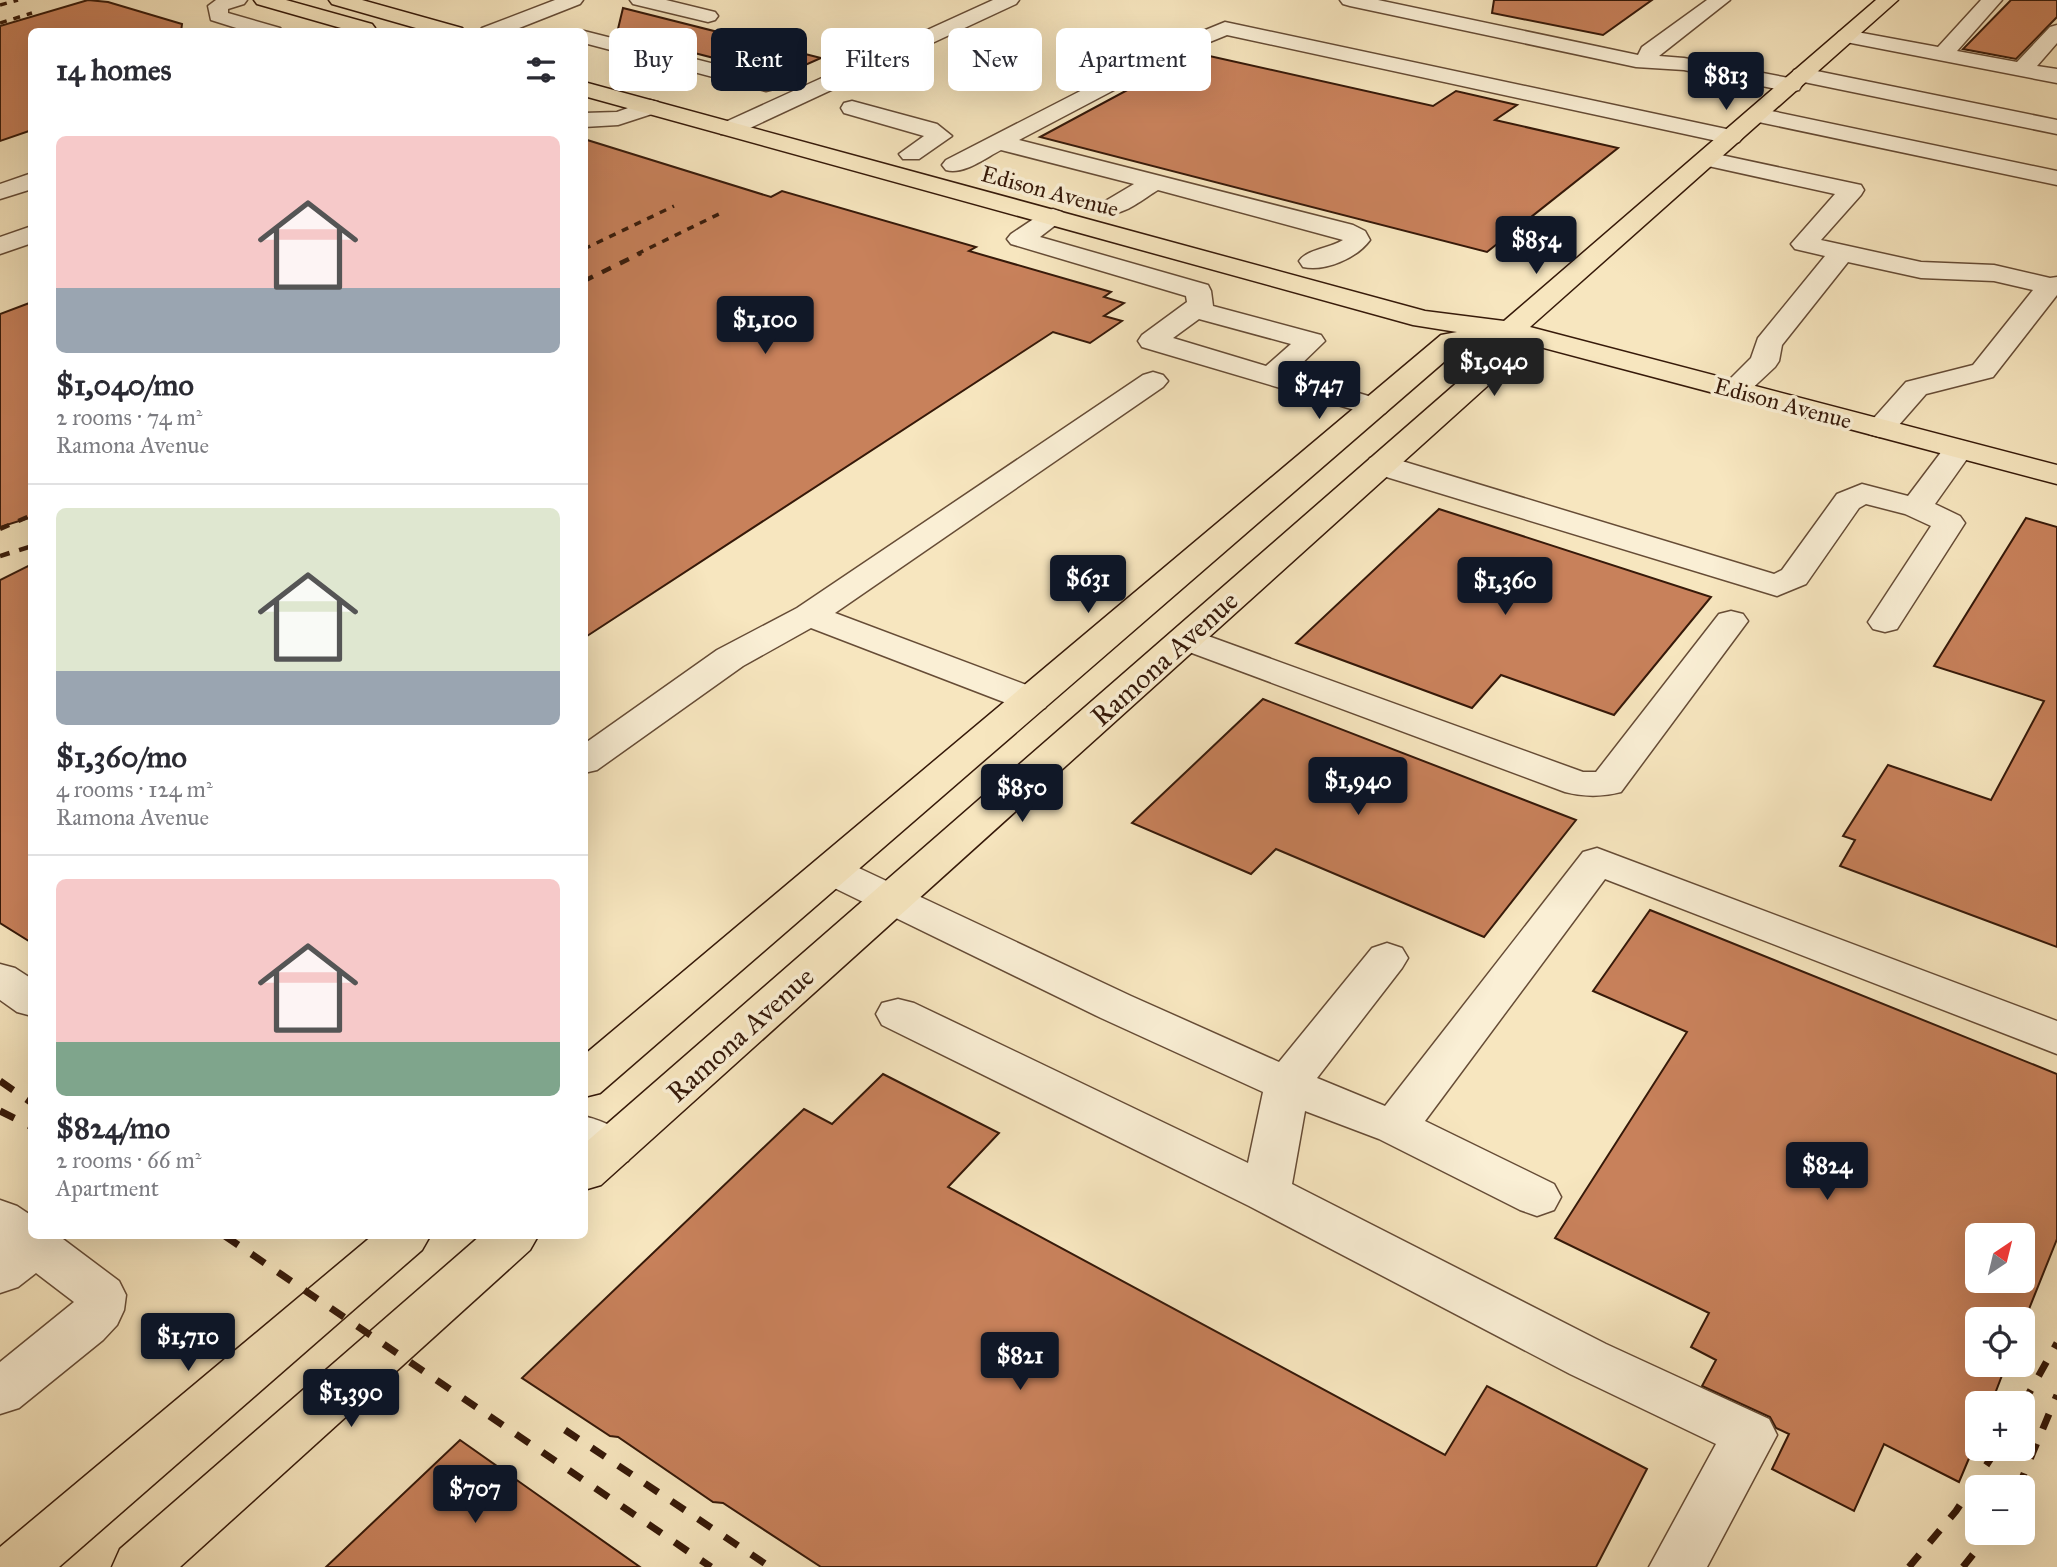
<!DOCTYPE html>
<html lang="en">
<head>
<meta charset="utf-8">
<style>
  body { margin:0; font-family:"IM FELL Great Primer",serif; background:#f7f7f7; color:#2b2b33; height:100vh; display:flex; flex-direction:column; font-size:26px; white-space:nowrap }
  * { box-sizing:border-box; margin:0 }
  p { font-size:23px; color:#7c7c81 }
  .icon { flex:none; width:38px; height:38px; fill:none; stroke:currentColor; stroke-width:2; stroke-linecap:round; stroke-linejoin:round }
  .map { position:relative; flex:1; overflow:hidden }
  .panel { position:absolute; left:28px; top:28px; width:560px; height:1211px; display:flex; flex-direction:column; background:#fff; border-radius:10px; box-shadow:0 7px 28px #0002 }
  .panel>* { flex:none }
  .banner { position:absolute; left:609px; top:28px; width:665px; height:63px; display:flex; gap:14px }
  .needle { width:46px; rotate:35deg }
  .tools { position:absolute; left:1965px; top:1223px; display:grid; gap:14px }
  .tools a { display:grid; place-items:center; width:70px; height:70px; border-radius:10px; background:#fff; box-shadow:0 7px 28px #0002; font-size:35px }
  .price { position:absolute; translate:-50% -60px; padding:0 16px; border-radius:7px; background:#111827; color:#fff; font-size:23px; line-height:46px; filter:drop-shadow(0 2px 4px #0008) }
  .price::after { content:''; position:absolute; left:50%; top:42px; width:21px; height:16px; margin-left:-10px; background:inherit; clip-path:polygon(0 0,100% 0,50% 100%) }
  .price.active { background:#222; color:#fff }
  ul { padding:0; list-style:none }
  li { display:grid; align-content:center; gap:14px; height:371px; padding:0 28px }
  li+li { border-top:2px solid #e1e1e2 }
  li span { display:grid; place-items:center; height:217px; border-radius:10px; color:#555 }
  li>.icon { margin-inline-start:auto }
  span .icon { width:126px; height:126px; fill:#fffc; stroke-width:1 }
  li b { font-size:30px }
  h2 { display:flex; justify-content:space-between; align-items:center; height:84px; padding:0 28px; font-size:30px }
  .tag { padding:0 24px; border-radius:10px; background:#fff; box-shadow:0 7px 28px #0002; font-size:24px; line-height:63px }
  .tag.active { background:#111827; color:#fff }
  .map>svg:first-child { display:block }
  .building { fill:#c8815b; stroke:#361909; stroke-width:2; fill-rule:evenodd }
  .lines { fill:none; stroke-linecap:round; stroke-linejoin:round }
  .minor-casing { stroke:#664c36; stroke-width:3 }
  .major-casing { stroke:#361909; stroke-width:3 }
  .minor { fill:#faefd5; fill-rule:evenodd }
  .major { fill:#f7e6bf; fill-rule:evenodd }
  .rail-far2 { stroke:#361909; stroke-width:3.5; stroke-dasharray:7 7; stroke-linecap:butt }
  .rail-far1 { stroke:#361909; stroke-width:4.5; stroke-dasharray:10 10; stroke-linecap:butt }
  .rail { stroke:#361909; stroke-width:7; stroke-dasharray:16 16; stroke-linecap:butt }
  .labels { text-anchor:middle; stroke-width:7; stroke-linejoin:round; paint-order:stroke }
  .far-street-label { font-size:23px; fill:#361909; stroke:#faefd5 }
  .street-label { font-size:28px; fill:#361909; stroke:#faefd5 }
</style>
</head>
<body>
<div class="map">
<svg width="2057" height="1567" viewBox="0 0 2057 1567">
  <rect width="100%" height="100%" fill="#f7e6bf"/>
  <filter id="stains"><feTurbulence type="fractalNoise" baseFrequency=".00286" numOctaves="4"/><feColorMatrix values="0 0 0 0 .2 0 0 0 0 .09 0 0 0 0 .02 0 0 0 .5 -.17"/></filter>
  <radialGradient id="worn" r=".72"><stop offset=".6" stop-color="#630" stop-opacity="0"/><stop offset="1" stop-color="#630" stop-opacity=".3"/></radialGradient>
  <g class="building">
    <path d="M88 0 108 2 182 24 181 32H32V130L0 141V26Z"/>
    <path d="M1494 0H1652L1603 35 1492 13Z"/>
    <path d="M2011 0H2057V17L2016 59 1963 49Z"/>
    <path d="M623 8 821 58 776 78 732 66 737 64 617 33Z"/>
    <path d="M1196 53 1433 106 1456 91 1517 105 1495 120 1618 148 1487 252 1040 137Z"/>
    <path d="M584 139 771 197 782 191 976 247 969 251 1111 292 1104 297 1124 303 1104 316 1122 321 1090 343 1053 332 584 638Z"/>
    <path d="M32 302V517L0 527V314Z"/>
    <path d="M1439 509 1711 597 1614 715 1501 675 1472 708 1296 643Z"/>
    <path d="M2026 518 2057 527V947L1840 866 1855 840 1843 836 1888 765 1991 800 2044 701 1934 666Z"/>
    <path d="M32 564V943L0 923V580Z"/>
    <path d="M1263 699 1576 820 1484 937 1276 849 1251 874 1132 823Z"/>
    <path d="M1650 910 2057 1074V1239L2023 1324V1320H1978V1365H2006L1991 1404H1978V1437L1959 1482 1884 1444 1854 1511 1772 1469 1789 1434 1776 1428 1770 1417 1702 1386 1716 1360 1691 1347 1709 1313 1555 1238 1687 1032 1593 991ZM1978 1236H2023V1281H1978Z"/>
    <path d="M883 1074 999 1133 948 1187 1445 1455 1487 1386 1647 1469 1596 1567H821L723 1503 713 1502 618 1437 610 1436 522 1378 804 1109 832 1124Z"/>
    <path d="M460 1440 640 1567H326Z"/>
  </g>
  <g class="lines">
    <g class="minor-casing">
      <g id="minor">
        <path d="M216 0H247L244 4 228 9V13L280 28 283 32H249L211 20 208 6Z"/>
        <path d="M555 0H583L580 4 509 32H479L482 28Z"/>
        <path d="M630 0H666L715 12 718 16 715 20 708 22 633 4Z"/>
        <path d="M993 0H1019L1016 4 737 134H721L717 129 721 124Z"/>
        <path d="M1340 0H1378L1638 55 1642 47 1707 0H1730L1659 56 1684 58 1794 79 1791 75 1794 70 1802 68 2057 120V134L1799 81 1802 85 1799 90 1791 92 1684 70 1636 67 1350 6 1343 4Z"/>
        <path d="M1981 0H2002L1957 51 2017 62 2050 27 2057 25V43L2037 66 2057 69V83L1846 42 1839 40 1836 36 1839 32 1846 30 1938 47Z"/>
        <path d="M1225 22 1731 130 1739 132 1743 137 1739 142 1731 144 1227 35 1190 50 1019 140 1353 225 1365 231 1370 240C1357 258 1325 272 1303 267L1299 261C1307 249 1331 248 1343 240L1158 190C1141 200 1122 218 1102 213L1099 208 1102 203 1134 184 1001 150C985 158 964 175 946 170L942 165 946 160 1176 42Z"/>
        <path d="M584 31 774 79 777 84 774 89 766 91 584 43V32H581Z"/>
        <path d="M650 100 658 102 661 107 658 112 618 125 584 127V113L617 112Z"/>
        <path d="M852 101 937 124 952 136 919 159H903L899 154 924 136 844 113 841 108 844 103Z"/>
        <path d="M1757 108 2057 171V185L1749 120 1746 115 1749 110Z"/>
        <path d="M1707 152 1861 185 1864 190 1861 195 1821 240 1921 262 1994 265 2050 278 2057 277V295L1993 377 1926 394 1891 434 1880 437 1869 434 1865 428 1906 382 1973 365 2033 290 1994 281 1921 278 1848 262 1782 345 1779 361 1775 367 1744 396 1734 399 1724 396 1719 390 1751 358 1758 338 1825 256 1795 249 1791 244 1835 194 1699 164 1695 159 1699 154Z"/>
        <path d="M32 173V189L0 199V184Z"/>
        <path d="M1053 209 1062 212 1066 217 1040 237 1208 285 1211 291 1213 306 1321 335 1325 341 1292 373 1385 401 1390 407 1385 413 1375 416 1142 347 1138 341 1142 335 1187 302 1186 296 1011 244 1007 239 1011 234 1044 212ZM1199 319 1291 344 1266 366 1173 338Z"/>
        <path d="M32 226V243L0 254V237Z"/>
        <path d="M1153 372 1163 375 1168 381 1163 387 835 613 1045 692 1050 700 1045 708 1032 711 1019 708 811 628 743 666 597 770 584 773V744L717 650 797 608 1143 375Z"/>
        <path d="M1959 440 1970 443 1974 449 1935 504 1960 516 1965 523 1897 629 1885 632 1873 629 1868 622 1931 526 1905 514 1866 504 1859 508 1806 584 1777 596 1370 472 1366 465 1370 458 1381 456 1392 458 1774 574 1782 570 1837 494 1862 484 1908 496 1948 443Z"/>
        <path d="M1731 611 1743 614 1748 621 1621 792C1602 797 1584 797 1565 792L1173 646 1167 639 1173 632 1185 628 1197 632 1583 772H1596L1719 614Z"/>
        <path d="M1597 848 2057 1021V1054L1605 879 1425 1121 1554 1184 1561 1197 1554 1210 1537 1216 1520 1210 1379 1139 1305 1111 1292 1184 1606 1344 1769 1419 1777 1435 1707 1567H1649L1716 1444 1570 1374 1249 1206 882 1025 876 1014 882 1003 898 999 914 1003 1248 1163 1263 1092 1101 1018 818 880 812 871 818 862 832 858 846 862 1131 996 1279 1062 1372 948 1387 943 1402 948 1408 958 1402 968 1317 1078 1385 1106 1583 852Z"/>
        <path d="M0 964 15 968 32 979V1016L17 1012 0 1000Z"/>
        <path d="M584 1116C605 1122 624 1129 635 1148L628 1161 611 1166 584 1155Z"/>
        <path d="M0 1200 17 1206 32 1216V1236H59L119 1281 126 1295 124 1310 117 1325 103 1340 19 1408 0 1414V1362L74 1302 36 1273 18 1287 0 1293Z"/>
      </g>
    </g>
    <g class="major-casing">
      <g id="major">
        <path d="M254 0H286L372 24 375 28 373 32H355L257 4Z"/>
        <path d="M329 0H362L462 28 465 32H430L332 4Z"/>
        <path d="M1876 0H1898L1530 327 2057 465V484L1521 342 1514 362 601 1185 584 1190V1144L1491 353 1493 341 1460 348 600 1093 584 1097V1055L1441 335 1457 332 1413 325 584 96V82L1425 311 1504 321Z"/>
        <path d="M372 1236H430L422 1250 59 1567H0V1547Z"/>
        <path d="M480 1236H538L530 1250 180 1567H112L120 1549Z"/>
      </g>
    </g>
    <use href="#minor" class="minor"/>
    <use href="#major" class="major"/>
    <g class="rail-far2">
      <path d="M0 5 18 0"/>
      <path d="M0 23 32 13"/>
      <path d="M584 249 674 206"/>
      <path d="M637 254 721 213"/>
    </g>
    <g class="rail-far1">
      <path d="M584 281 641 253"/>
      <path d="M0 529 32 515"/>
      <path d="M0 556 32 546"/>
    </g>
    <g class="rail">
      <path d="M0 1081 32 1103"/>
      <path d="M0 1111 32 1127"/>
      <path d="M225 1236 711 1567"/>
      <path d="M2023 1404 2057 1343"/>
      <path d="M565 1430 770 1567"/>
      <path d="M2018 1488 2057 1395"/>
      <path d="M1909 1567 1956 1511 1997 1449"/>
      <path d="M1963 1567 1990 1533"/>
    </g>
  </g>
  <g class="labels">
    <g class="far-street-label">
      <text transform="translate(1050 191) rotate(15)" y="8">Edison Avenue</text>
      <text transform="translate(1783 403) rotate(15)" y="8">Edison Avenue</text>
    </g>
    <g class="street-label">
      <text transform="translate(1164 658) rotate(-42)" y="10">Ramona Avenue</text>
      <text transform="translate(740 1034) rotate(-42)" y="10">Ramona Avenue</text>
    </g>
  </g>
  <rect width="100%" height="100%" filter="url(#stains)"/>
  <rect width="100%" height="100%" fill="url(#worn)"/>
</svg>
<div class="tools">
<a><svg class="needle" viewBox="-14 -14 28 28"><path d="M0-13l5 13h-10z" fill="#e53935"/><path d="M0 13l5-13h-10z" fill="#7c7c81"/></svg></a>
<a><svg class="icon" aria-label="locate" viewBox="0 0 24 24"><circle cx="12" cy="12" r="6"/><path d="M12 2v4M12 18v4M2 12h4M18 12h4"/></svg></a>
<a>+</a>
<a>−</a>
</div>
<b class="price" style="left:1726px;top:112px">$813</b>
<b class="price" style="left:1536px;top:276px">$854</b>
<b class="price" style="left:765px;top:356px">$1,100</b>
<b class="price active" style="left:1494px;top:398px">$1,040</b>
<b class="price" style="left:1319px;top:421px">$747</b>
<b class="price" style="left:1088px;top:615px">$631</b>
<b class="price" style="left:1505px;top:617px">$1,360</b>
<b class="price" style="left:1358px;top:817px">$1,940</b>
<b class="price" style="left:1022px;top:824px">$850</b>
<b class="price" style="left:1827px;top:1202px">$824</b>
<b class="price" style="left:188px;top:1373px">$1,710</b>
<b class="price" style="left:1020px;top:1392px">$821</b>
<b class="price" style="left:351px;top:1429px">$1,390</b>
<b class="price" style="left:475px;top:1525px">$707</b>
<div class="banner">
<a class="tag">Buy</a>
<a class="tag active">Rent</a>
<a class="tag">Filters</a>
<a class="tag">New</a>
<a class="tag">Apartment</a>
</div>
<section class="panel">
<h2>14 homes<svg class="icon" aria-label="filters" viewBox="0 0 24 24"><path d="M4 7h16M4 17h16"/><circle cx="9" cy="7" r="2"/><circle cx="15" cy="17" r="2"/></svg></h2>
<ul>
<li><span style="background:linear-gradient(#f6c9c9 70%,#9aa5b1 0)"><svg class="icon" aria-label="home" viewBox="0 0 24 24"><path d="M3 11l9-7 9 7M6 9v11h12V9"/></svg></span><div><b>$1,040/mo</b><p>2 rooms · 74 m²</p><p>Ramona Avenue</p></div></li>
<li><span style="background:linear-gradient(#dfe7d0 75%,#9aa5b1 0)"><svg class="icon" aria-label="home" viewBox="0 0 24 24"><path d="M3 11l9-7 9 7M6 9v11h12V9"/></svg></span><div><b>$1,360/mo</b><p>4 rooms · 124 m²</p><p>Ramona Avenue</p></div></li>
<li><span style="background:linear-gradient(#f6c9c9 75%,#7fa58c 0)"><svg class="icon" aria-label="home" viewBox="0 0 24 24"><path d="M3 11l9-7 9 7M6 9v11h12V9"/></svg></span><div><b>$824/mo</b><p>2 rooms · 66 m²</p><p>Apartment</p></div></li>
</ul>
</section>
</div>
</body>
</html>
